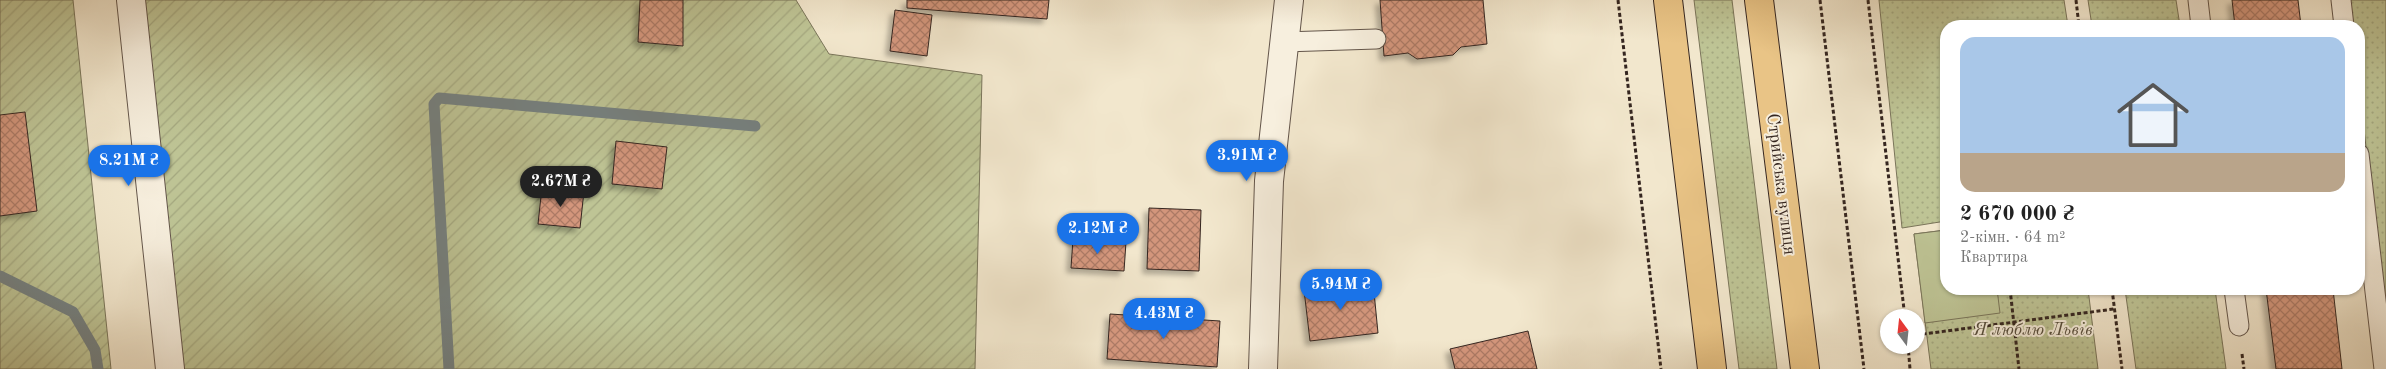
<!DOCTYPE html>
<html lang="uk">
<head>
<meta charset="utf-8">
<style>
  body { margin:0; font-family:"Old Standard TT",serif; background:#f2f2f2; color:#222; height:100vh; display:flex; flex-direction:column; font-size:19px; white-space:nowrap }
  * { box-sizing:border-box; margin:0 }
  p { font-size:16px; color:#767676 }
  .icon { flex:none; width:28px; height:28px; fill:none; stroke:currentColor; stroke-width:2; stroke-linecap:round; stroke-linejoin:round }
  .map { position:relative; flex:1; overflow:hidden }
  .drawer { position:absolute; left:1940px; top:20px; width:425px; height:275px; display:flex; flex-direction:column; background:#fff; border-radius:20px; box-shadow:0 1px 4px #0004 }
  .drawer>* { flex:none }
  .needle { width:32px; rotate:345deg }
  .buttons { position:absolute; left:1880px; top:309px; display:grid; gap:10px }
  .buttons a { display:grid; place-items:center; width:45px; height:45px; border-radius:50%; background:#fff; box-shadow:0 1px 4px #0004; font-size:25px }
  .price { position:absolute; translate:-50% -42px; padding:0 11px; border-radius:18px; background:#1a73e8; color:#fff; font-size:16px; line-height:32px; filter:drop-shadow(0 1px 2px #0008) }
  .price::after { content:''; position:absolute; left:50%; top:30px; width:15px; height:11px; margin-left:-8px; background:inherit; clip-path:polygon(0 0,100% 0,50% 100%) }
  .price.current { background:#222; color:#fff }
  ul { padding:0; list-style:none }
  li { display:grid; align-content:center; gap:10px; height:265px; padding:0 20px }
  li span { display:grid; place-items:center; height:155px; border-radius:15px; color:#555 }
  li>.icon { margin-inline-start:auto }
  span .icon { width:90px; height:90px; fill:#fffc; stroke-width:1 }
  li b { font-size:21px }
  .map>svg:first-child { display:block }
  .grass { fill:url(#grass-dots); stroke:#7a755a }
  .garden { fill:url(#garden-furrows); stroke:#7a755a }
  .pitch { fill:#bec495; stroke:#7a755a }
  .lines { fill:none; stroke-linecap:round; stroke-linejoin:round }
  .stream { stroke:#758181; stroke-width:11 }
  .building { fill:url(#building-cross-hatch); stroke:#352620; filter:url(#shadow) }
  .service-casing { stroke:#64564b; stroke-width:21 }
  .minor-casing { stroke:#64564b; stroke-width:30 }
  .primary-casing { stroke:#352620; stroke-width:30 }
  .path { stroke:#352620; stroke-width:3; stroke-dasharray:4 2.5; stroke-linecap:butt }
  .service { stroke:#f7efde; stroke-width:19 }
  .minor { stroke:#f7efde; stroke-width:28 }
  .primary { stroke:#e9c486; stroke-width:28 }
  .labels { text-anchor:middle; stroke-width:4; stroke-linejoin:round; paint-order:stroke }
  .street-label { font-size:18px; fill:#352620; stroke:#f7efde }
  .park-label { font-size:18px; font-style:italic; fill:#574e3d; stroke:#f7efde }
</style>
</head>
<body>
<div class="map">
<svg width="2386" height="369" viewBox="0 0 2386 369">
  <defs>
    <pattern id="grass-dots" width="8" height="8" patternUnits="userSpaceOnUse" patternTransform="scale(1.25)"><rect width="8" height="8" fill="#bec495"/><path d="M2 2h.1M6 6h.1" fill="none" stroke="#a4a880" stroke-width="1.8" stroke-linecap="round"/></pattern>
    <pattern id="garden-furrows" width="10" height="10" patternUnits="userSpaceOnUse" patternTransform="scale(1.25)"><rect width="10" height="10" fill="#bec495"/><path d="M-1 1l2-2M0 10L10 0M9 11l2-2" fill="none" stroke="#a4a880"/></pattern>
    <pattern id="building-cross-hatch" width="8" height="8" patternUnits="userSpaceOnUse" patternTransform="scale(1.25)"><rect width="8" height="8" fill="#d3967c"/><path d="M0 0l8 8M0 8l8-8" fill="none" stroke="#ac7a65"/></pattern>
    <filter id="shadow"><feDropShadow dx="-4.5" dy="4.5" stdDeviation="2.5" flood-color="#0004"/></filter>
  </defs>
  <rect width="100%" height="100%" fill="#f2e7cd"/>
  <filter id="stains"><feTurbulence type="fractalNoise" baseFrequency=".004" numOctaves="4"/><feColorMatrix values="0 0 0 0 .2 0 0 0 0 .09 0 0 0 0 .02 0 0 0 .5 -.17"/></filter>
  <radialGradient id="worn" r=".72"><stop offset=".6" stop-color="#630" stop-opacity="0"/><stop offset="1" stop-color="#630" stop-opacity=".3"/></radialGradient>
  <g class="grass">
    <path d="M1694 0H1732L1777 369H1739Z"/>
    <path d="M1879 0H2064L2068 26H1946V221L1902 228Z"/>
    <path d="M2088 0H2176L2180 26H2092Z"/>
    <path d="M2349 0H2386V321L2359 86V26H2352Z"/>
    <path d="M1946 230V289H2088L2098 369H1931L1914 234Z"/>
    <path d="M2125 289H2215L2226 369H2136Z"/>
  </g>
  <g class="garden">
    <path d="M0 0H73L111 369H0Z"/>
    <path d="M144 0H796L829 54 982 75 975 369H183Z"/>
  </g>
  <path class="pitch" d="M1946 230V289H1997L2000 313 1925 323 1914 234Z"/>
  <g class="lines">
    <g class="stream">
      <path d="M0 276 73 312 95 350 98 369"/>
      <path d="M449 369 434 104 439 98 755 126"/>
    </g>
  </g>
  <g class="building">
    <path d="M640 0H683V46L638 42Z"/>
    <path d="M907 0H1049L1047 19 907 8Z"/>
    <path d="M1380 0H1483L1487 44 1461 47 1453 55 1417 59 1408 53 1384 56Z"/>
    <path d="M2232 0H2298L2301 26H2235Z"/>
    <path d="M895 10 932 15 927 56 890 51Z"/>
    <path d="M25 112 37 211 0 216V115Z"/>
    <path d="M616 141 667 147 662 189 612 184Z"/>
    <path d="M542 187 584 191 580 228 538 224Z"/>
    <path d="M1149 208 1201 210 1199 271 1147 269Z"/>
    <path d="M1073 239 1126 242 1124 271 1071 268Z"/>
    <path d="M1373 282 1378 333 1310 341 1304 290Z"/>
    <path d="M2266 289H2333L2342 369H2276Z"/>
    <path d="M1110 314 1220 321 1217 367 1107 359Z"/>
    <path d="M1528 331 1537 369H1455L1450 349Z"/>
  </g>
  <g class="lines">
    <g class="service-casing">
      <g id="service">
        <path d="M2198 0 2201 26"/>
        <path d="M2341 0 2344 26"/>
        <path d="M1284 42 1376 39"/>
        <path d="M2359 154 2384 369"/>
        <path d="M2234 289 2239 326"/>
      </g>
    </g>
    <g class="minor-casing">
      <g id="minor">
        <path d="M131 0 170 369"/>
        <path d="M1263 369 1269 181 1289 0"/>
      </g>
    </g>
    <g class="primary-casing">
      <g id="primary">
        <path d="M1668 0 1712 369"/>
        <path d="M1759 0 1805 369"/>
      </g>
    </g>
    <g class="path">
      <path d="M1618 0 1661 369"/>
      <path d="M1820 0 1864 369"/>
      <path d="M1868 0 1905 318"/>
      <path d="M2076 0 2079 26"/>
      <path d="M2010 289 2019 369"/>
      <path d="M2112 289 2122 369"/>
      <path d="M1916 335 2114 309"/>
      <path d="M1908 345 1910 369"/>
      <path d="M2242 354 2244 369"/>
    </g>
    <use href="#service" class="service"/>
    <use href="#minor" class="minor"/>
    <use href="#primary" class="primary"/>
  </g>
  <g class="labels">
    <g class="street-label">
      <text transform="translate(1782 184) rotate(83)" y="6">Стрийська вулиця</text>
    </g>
    <g class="park-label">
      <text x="2033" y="335">Я люблю Львів</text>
    </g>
  </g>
  <rect width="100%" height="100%" filter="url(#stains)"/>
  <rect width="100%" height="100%" fill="url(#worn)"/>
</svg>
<div class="buttons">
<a><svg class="needle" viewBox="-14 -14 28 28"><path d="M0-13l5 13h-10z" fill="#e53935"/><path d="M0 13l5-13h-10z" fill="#767676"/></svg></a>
</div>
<b class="price" style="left:1247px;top:182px">3.91M ₴</b>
<b class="price" style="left:129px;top:187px">8.21M ₴</b>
<b class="price current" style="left:561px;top:208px">2.67M ₴</b>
<b class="price" style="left:1098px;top:255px">2.12M ₴</b>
<b class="price" style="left:1341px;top:311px">5.94M ₴</b>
<b class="price" style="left:1164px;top:340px">4.43M ₴</b>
<section class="drawer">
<ul>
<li><span style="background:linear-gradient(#a9c7e8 75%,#b9a48a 0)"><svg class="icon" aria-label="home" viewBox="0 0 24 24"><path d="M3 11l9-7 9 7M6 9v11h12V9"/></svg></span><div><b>2 670 000 ₴</b><p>2-кімн. · 64 m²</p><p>Квартира</p></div></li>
</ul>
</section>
</div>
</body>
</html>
